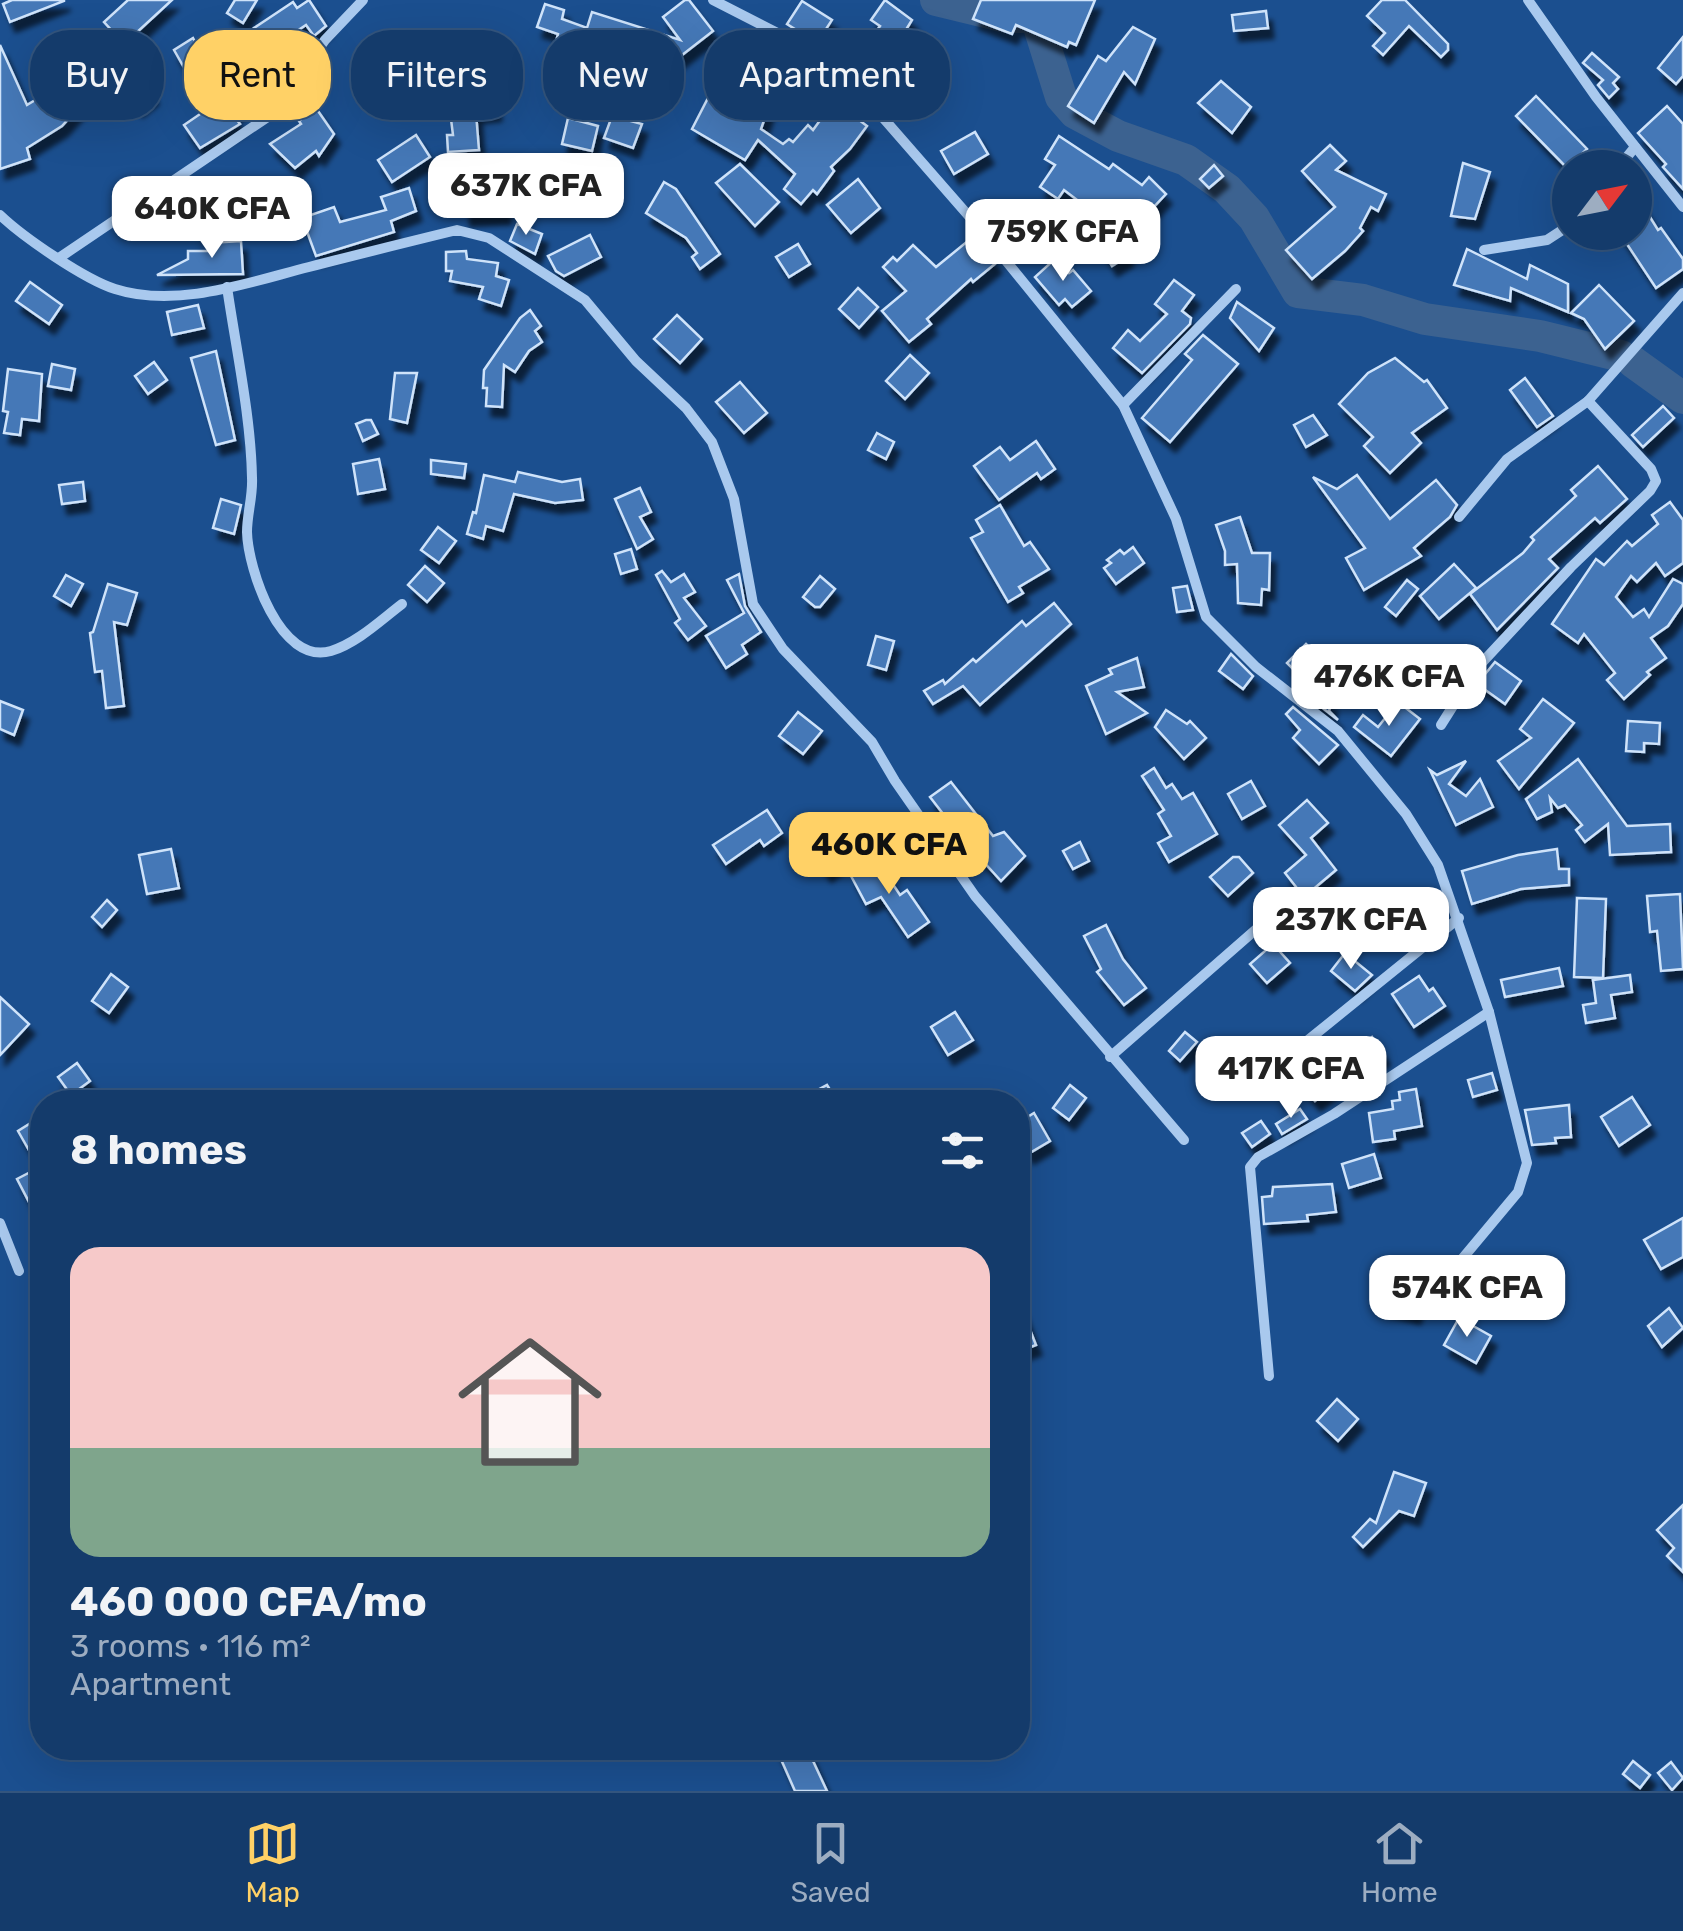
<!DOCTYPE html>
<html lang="en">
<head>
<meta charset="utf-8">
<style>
  body { margin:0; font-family:Rubik,sans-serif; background:#1d4271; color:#f1f3f6; height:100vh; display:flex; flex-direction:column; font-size:38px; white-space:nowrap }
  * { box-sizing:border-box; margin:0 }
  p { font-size:32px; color:#9dadc1 }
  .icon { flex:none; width:55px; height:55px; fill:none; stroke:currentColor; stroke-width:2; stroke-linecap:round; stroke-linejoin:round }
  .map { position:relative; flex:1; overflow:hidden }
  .sheet { position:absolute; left:30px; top:1090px; width:1000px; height:670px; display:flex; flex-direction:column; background:#143b6b; border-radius:40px; box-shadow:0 10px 40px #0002,0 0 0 2px #33557e }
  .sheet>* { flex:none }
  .guide { position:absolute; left:30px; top:30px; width:1000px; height:90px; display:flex; gap:20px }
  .needle { width:65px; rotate:58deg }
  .fabs { position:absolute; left:1552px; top:150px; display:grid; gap:20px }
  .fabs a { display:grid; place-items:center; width:100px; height:100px; border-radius:50%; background:#143b6b; box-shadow:0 10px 40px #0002,0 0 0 2px #33557e; font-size:50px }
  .price { position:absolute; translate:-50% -85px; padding:0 22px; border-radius:20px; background:#fff; color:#222; font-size:32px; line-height:65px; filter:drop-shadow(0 2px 5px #0008) }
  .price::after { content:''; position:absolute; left:50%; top:60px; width:30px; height:22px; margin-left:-15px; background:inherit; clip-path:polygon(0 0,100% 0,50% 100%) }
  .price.active { background:#ffd166; color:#111 }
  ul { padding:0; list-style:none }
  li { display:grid; align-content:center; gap:20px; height:530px; padding:0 40px }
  li span { display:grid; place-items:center; height:310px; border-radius:30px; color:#555 }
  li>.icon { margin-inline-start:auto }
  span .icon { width:180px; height:180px; fill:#fffc; stroke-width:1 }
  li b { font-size:42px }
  h2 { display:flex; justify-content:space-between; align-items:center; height:120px; padding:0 40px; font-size:42px }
  .chip { padding:0 35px; border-radius:40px; background:#143b6b; box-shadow:0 10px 40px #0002,0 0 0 2px #33557e; font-size:35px; line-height:90px }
  .chip.active { background:#ffd166; color:#111 }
  .menu { display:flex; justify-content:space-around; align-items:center; height:140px; border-top:2px solid #33557e; background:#143b6b; font-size:28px; color:#9dadc1 }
  .menu a { display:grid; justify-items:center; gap:5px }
  .menu .active { color:#ffd166 }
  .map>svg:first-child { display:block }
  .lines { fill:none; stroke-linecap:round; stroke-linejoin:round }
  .river { stroke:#3c6290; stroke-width:32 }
  .building { fill:#4478b7; stroke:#cfe3fa; stroke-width:2.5; filter:url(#shadow) }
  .minor { stroke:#a9c9ee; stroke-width:10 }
</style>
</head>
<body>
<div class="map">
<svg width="1683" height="1791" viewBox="0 0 1683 1791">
  <defs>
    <filter id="shadow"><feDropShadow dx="5.5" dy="10" stdDeviation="2.5" flood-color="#0009"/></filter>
  </defs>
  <rect width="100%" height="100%" fill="#1b4f8f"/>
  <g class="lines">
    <g class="river">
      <path d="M936 0 1006 17H1036L1061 97 1075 113 1118 136 1186 160 1227 189 1254 218 1298 292 1363 300 1425 319 1540 336 1621 356"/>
      <path d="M1633 362 1683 398"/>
    </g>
  </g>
  <g class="building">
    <path d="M12 0H64V1L10 22 3 4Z"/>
    <path d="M128 0H172L110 57 112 59 93 70 82 51 114 33 104 22Z"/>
    <path d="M235 0H257L243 23 227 13Z"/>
    <path d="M309 0 326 26 314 36 306 25 282 41 278 35 266 43 254 28 293 2 297 8Z"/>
    <path d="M685 0H689L713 31 641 87 633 75 647 66 557 38 558 34 537 27 545 4 564 10 562 19 587 28 592 12 680 40 663 17Z"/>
    <path d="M885 0 912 20 891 54 908 67 886 94 850 69 880 26 871 20Z"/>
    <path d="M981 0H1095L1076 45 1069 42 1067 47 1016 25 1012 34 973 19Z"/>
    <path d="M1382 0H1405L1448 44V50L1441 57 1409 26 1383 55 1373 46 1385 33 1367 16Z"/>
    <path d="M802 1 832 20 817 43 787 24Z"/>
    <path d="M1266 11 1268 28 1234 31 1232 15Z"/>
    <path d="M1133 27 1155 39 1135 84 1124 72 1094 123 1068 106 1098 56 1106 61Z"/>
    <path d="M1683 37V76L1676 84 1658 68Z"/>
    <path d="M193 38 205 60 186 71 174 50Z"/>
    <path d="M0 45 27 105 37 99 43 108 62 87 81 105 62 126 27 148 30 159 0 169Z"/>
    <path d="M1592 53 1619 77 1613 83 1618 89 1609 98 1598 85 1603 80 1583 63Z"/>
    <path d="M241 57 265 88 232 114 240 124 200 148 184 125 225 97 212 81Z"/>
    <path d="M725 65 747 76 744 81 774 92 761 129 783 144 789 139 793 142 808 125 813 130 834 101 867 126 850 149 831 167 834 171 817 194 813 190 801 204 784 189 795 174 758 140 745 160 692 129Z"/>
    <path d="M922 67 940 80 929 96 910 83Z"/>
    <path d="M142 81 153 94 137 107 127 94Z"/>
    <path d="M492 81 496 111 476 113 479 150 448 152 447 135H453L447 87Z"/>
    <path d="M1221 81 1251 107 1232 133 1198 103Z"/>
    <path d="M1536 96 1587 149 1567 168 1516 116Z"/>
    <path d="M1667 106 1683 124V189L1663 167 1666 164 1638 133Z"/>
    <path d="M316 108 334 134 319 156 316 151 295 168 270 144 301 124 299 121Z"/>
    <path d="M612 116 642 124 633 148 604 138Z"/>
    <path d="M568 118 598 126 592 151 562 144Z"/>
    <path d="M975 132 988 154 954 174 941 151Z"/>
    <path d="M416 135 430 157 392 182 378 160Z"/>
    <path d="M1059 136 1109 169 1113 164 1142 185 1149 177 1166 194 1134 228 1144 238 1126 252 1128 256 1112 266 1092 233 1105 221 1064 190 1058 199 1040 187 1055 165 1045 159Z"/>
    <path d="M1330 145 1346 161 1336 170 1386 194 1378 211 1371 207 1360 228 1363 231 1345 251 1312 279 1286 250 1335 207 1302 171Z"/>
    <path d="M1463 163 1490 172 1475 219 1451 216Z"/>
    <path d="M740 164 779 202 755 226 716 183Z"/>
    <path d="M1214 165 1223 176 1209 188 1200 179Z"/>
    <path d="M858 179 880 208 851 233 827 205Z"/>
    <path d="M664 182 676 189 720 254 700 269 692 257 697 253 686 238 646 213Z"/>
    <path d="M503 185 505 214 465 216 463 187Z"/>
    <path d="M409 188 416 211 391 221 394 232 316 256 302 218 334 207 340 222 386 210 381 197Z"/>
    <path d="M1635 193 1658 230 1661 228 1683 259V269L1656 288 1619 232H1635Z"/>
    <path d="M517 224 542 234 535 254 510 241Z"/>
    <path d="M590 235 601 257 564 276 556 271 548 256Z"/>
    <path d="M974 236 996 263 973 282 971 279 927 319 931 324 909 342 882 311 906 291 883 267 893 257 897 261 913 245 936 267Z"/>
    <path d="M241 241 243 274 157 275 188 259V251H209V243Z"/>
    <path d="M798 244 810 264 789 277 776 257Z"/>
    <path d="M1467 249 1527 279 1530 265 1568 284V312L1511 288 1510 301 1454 285Z"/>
    <path d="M466 251 467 259 498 263 496 276 509 280 501 306 479 299 483 287 450 281 452 271H446V252Z"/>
    <path d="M1056 258 1069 273 1073 270 1091 291 1072 307 1065 299 1059 305 1035 277Z"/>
    <path d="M1174 280 1194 295 1182 311 1191 318 1190 324 1142 373 1113 348 1128 330 1140 341 1167 314 1155 304Z"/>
    <path d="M30 282 62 305 49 324 16 301Z"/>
    <path d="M1599 285 1634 321 1605 349 1584 319 1571 313Z"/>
    <path d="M858 288 878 307 859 328 839 309Z"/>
    <path d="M1237 302 1274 328 1259 351 1230 318Z"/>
    <path d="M198 305 204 328 172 335 167 312Z"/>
    <path d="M530 310 541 326 535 331 542 342 529 351 515 372 504 365 502 407 486 406 487 388H483L484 370 520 318Z"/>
    <path d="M677 315 702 339 680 363 654 339Z"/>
    <path d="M1203 335 1238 364 1170 442 1142 418 1192 360 1185 354Z"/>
    <path d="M216 351 235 440 216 445 191 358Z"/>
    <path d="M910 355 929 373 905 399 886 381Z"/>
    <path d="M1395 358 1424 382 1427 380 1447 408 1412 433 1421 443 1390 473 1364 446 1373 437 1339 404 1368 373Z"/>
    <path d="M154 362 167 380 148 394 135 376Z"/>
    <path d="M52 364 75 369 71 390 48 386Z"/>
    <path d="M8 369 42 374 39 421 22 419 20 435 4 433 8 412 3 411Z"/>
    <path d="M395 373H417L407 423 390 419Z"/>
    <path d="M1525 378 1553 416 1537 427 1510 390Z"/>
    <path d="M740 382 767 413 744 433 716 402Z"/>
    <path d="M1663 406 1674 418 1643 447 1632 435Z"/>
    <path d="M1313 415 1327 435 1306 447 1294 425Z"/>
    <path d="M366 420H371L378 434 363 441 356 424Z"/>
    <path d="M877 433 894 442 886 459 868 450Z"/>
    <path d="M1036 441 1055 469 1041 479 1037 473 999 500 974 466 1000 447 1010 460Z"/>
    <path d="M379 459 385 489 358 494 353 464Z"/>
    <path d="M431 460 466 464 464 478 431 474Z"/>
    <path d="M1598 466 1627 499 1600 523 1595 518 1549 559 1558 568 1497 630 1470 594 1523 553 1534 540 1531 537 1576 496 1571 490Z"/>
    <path d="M518 472 562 482 580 479 583 500 555 503 514 494 503 531 486 526 483 539 467 534 473 512 476 513 484 475 515 482Z"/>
    <path d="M1357 475 1390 519 1436 480 1457 505 1450 517 1414 548 1421 556 1364 590 1346 558 1365 548 1313 477 1337 489Z"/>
    <path d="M83 482 85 501 62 504 59 485Z"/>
    <path d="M640 488 651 512 640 517 653 539 637 549 615 499Z"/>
    <path d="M221 499 241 505 234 534 213 528Z"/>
    <path d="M1670 502 1683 520V563L1665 576 1656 563 1637 582 1631 576 1616 597 1633 617 1644 609 1649 617 1673 579 1683 584V604L1668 626 1651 638 1666 658 1647 672 1650 675 1624 699 1607 680 1615 673 1584 634 1578 643 1552 624 1596 559 1604 565 1627 541 1632 546 1658 524 1652 515Z"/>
    <path d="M1000 505 1024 546 1030 542 1049 569 1019 587 1023 593 1008 602 971 538 983 532 976 520Z"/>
    <path d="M1240 517 1252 553H1270L1269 590 1262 589 1261 605 1238 603 1237 564 1225 565V551L1216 525Z"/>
    <path d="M438 527 456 541 439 563 421 550Z"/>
    <path d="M1133 547 1144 563 1116 584 1104 568 1111 563 1107 560 1120 550 1124 554Z"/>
    <path d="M631 549 637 569 621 574 615 554Z"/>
    <path d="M1454 564 1476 588 1439 619 1420 596Z"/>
    <path d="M425 566 444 583 427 602 408 585Z"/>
    <path d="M662 571 671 582 684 574 695 592 684 598 706 626 688 640 675 623 680 619 656 575Z"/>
    <path d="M739 574 745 606 761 632 742 645 747 654 726 668 706 636 744 613 727 580Z"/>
    <path d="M66 575 83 584 71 606 54 596Z"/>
    <path d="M820 576 835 589 820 607H815L803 597Z"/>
    <path d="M1407 580 1418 589 1396 616 1385 607Z"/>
    <path d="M108 584 137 593 127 625 114 622 124 706 106 708 102 671 95 672 90 633 93 632Z"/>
    <path d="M1187 586 1193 610 1177 612 1173 588Z"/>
    <path d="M1054 603 1071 624 980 705 963 686 933 704 924 691 943 680 945 684 973 659 976 662 1022 621 1026 626Z"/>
    <path d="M876 636 894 641 886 670 868 665Z"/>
    <path d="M1306 644 1329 666 1310 686 1287 663Z"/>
    <path d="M1231 654 1253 676 1243 689 1219 671Z"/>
    <path d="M1137 658 1144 687 1117 692 1147 713 1106 734 1086 686 1112 674 1109 669Z"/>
    <path d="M1495 662 1521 681 1505 704 1477 684Z"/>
    <path d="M1330 672 1325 699 1332 702 1329 711 1338 720 1306 695Z"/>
    <path d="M1543 699 1574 723 1519 789 1498 761 1531 738 1520 729Z"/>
    <path d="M0 701 23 710 14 735 0 729Z"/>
    <path d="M1398 702 1420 719 1391 756 1354 727 1363 715 1378 727Z"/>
    <path d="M1293 707 1338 745 1319 764 1293 738 1300 730 1286 714Z"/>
    <path d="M1166 710 1187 724 1190 721 1206 738 1184 759 1155 727Z"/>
    <path d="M798 712 822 731 803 754 779 736Z"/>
    <path d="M1628 721 1660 723 1659 744 1644 743V752L1626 751Z"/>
    <path d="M1578 759 1627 826 1670 824 1671 852 1610 855 1608 824 1585 842 1576 830 1582 825 1565 805 1558 808 1550 798 1552 812 1537 819 1526 799Z"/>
    <path d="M1466 761 1449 784 1466 796 1480 779 1493 807 1456 825 1430 770 1437 775Z"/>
    <path d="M1154 768 1166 788 1172 784 1182 799 1193 793 1217 834 1169 862 1158 843 1171 836 1158 814 1164 810 1142 776Z"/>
    <path d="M1251 781 1265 806 1242 819 1228 794Z"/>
    <path d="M951 782 993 836 1004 832 1025 856 1001 881 961 837 930 797Z"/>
    <path d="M1307 800 1328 823 1311 838 1336 870 1304 897 1285 873 1306 855 1279 825Z"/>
    <path d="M767 810 782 833 764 846 760 840 726 864 713 845Z"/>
    <path d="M823 842 838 863 826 872 811 850Z"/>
    <path d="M1080 842 1089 861 1073 869 1063 851Z"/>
    <path d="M171 849 179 888 147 894 139 855Z"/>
    <path d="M1557 849 1559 869H1569V885L1521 889 1472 904 1462 871 1518 855Z"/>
    <path d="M1233 857H1239L1253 873 1228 896 1210 877Z"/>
    <path d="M876 859 900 895 907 890 929 922 908 937 881 897 866 904 851 876Z"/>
    <path d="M1680 894 1683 969 1661 971 1657 931 1650 932 1647 896Z"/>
    <path d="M1577 898 1606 899 1603 978 1574 977Z"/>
    <path d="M107 900 117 910 102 927 92 917Z"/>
    <path d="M1106 925 1123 959 1146 988 1124 1005 1097 972 1101 969 1084 936Z"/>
    <path d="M1273 944 1290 963 1267 983 1250 964Z"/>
    <path d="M1345 953 1372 975 1355 991 1331 971Z"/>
    <path d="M1559 968 1563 986 1505 997 1501 980Z"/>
    <path d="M111 974 128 987 109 1013 92 1001Z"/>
    <path d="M1630 975 1632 992 1611 995 1615 1018 1586 1023 1583 1005 1596 1003 1593 980Z"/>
    <path d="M1419 976 1429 991 1433 988 1445 1006 1414 1027 1392 994Z"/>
    <path d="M0 997 29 1024 0 1055Z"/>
    <path d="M955 1012 973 1040 948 1055 931 1027Z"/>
    <path d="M1185 1032 1197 1042 1180 1061 1169 1051Z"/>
    <path d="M1372 1037 1384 1055 1371 1064 1359 1047Z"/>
    <path d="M1326 1045 1335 1056 1321 1067 1335 1085 1315 1101 1292 1072Z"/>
    <path d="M77 1063 90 1081 71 1095 58 1077Z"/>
    <path d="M1492 1073 1497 1090 1473 1097 1468 1080Z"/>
    <path d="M827 1085 838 1102H818L812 1093Z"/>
    <path d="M1070 1085 1086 1098 1069 1120 1053 1108Z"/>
    <path d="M1416 1089 1422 1126 1394 1131 1395 1139 1373 1142 1369 1113 1393 1109 1392 1101 1400 1100 1399 1092Z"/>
    <path d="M1632 1097 1650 1125 1619 1146 1601 1117Z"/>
    <path d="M1569 1105 1571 1137 1555 1138 1556 1143 1532 1145 1525 1110Z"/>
    <path d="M1300 1109 1307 1119 1282 1134 1276 1124Z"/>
    <path d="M1034 1113 1050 1141 1028 1154 1018 1137V1123Z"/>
    <path d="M42 1116V1144L30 1152 18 1131Z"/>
    <path d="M1261 1121 1270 1134 1252 1147 1242 1133Z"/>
    <path d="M1374 1154 1381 1178 1349 1188 1342 1164Z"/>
    <path d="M42 1166V1196L29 1202 17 1179Z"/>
    <path d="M1332 1184 1336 1212 1307 1215 1308 1221 1264 1224 1262 1197 1272 1196 1273 1187Z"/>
    <path d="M1683 1218V1257L1661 1269 1644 1240Z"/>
    <path d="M1390 1280 1422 1288 1415 1314 1383 1306Z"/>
    <path d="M1018 1299 1036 1345 1018 1352Z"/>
    <path d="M1669 1308 1683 1328 1662 1347 1648 1326Z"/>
    <path d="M1459 1318 1491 1336 1476 1363 1444 1345Z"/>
    <path d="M1337 1399 1358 1419 1338 1441 1317 1421Z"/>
    <path d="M1394 1472 1426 1483 1414 1516 1399 1511 1363 1547 1353 1537 1370 1519 1376 1523Z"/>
    <path d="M1683 1505V1572L1667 1556 1674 1548 1657 1530Z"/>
    <path d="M776 1748H807L827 1791H795Z"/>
    <path d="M1633 1761 1650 1775 1640 1788 1623 1774Z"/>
    <path d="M1671 1762 1683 1778 1672 1790 1658 1773Z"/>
  </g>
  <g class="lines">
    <g class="minor">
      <path d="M713 0 791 40 857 88 981 230 1123 405 1176 519 1206 617 1256 667 1338 731 1406 814 1438 865 1489 1012 1527 1163 1518 1192 1457 1265"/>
      <path d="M1528 0 1596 97 1683 207"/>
      <path d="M1618 168 1635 147"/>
      <path d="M0 215C23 237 84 279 115 289 177 309 250 282 309 267 359 254 408 242 457 230L489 238 585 300 636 361 686 408 712 442 734 499 753 604 783 649 872 742 895 781 975 896 1184 1140"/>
      <path d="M1484 250 1547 240 1570 225"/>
      <path d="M59 258 272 114 325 40 363 0"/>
      <path d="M227 287C236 349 251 417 252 478 253 496 247 514 247 532 248 569 280 666 331 651 357 643 381 620 402 604"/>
      <path d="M1123 405 1236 289"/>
      <path d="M1459 517 1507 459 1588 401 1683 293"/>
      <path d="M1441 725 1477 668 1571 567 1650 491 1656 481 1651 469 1588 401"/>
      <path d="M1302 1045 1459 918"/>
      <path d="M1110 1057 1292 898"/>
      <path d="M0 1223 19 1271"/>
      <path d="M1269 1376 1250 1167 1258 1157 1334 1114 1489 1012"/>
    </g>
  </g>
</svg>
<div class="fabs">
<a><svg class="needle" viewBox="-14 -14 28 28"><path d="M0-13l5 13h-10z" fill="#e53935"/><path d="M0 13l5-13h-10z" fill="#9dadc1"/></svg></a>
</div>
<b class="price" style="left:526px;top:238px">637K CFA</b>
<b class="price" style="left:212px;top:261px">640K CFA</b>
<b class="price" style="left:1063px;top:284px">759K CFA</b>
<b class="price" style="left:1389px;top:729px">476K CFA</b>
<b class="price active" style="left:889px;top:897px">460K CFA</b>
<b class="price" style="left:1351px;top:972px">237K CFA</b>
<b class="price" style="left:1291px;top:1121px">417K CFA</b>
<b class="price" style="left:1467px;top:1340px">574K CFA</b>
<div class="guide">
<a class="chip">Buy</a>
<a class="chip active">Rent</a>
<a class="chip">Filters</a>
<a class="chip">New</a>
<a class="chip">Apartment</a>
</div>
<section class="sheet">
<h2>8 homes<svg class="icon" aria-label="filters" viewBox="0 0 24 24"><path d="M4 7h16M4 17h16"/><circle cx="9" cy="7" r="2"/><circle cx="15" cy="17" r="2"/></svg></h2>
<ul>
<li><span style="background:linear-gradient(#f6c9c9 65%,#7fa58c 0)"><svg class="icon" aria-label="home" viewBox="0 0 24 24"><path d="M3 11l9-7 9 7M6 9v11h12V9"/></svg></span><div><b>460 000 CFA/mo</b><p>3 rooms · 116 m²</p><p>Apartment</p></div></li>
</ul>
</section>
</div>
<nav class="menu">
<a class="active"><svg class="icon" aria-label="map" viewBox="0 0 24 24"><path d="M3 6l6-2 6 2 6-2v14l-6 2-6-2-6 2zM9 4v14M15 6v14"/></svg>Map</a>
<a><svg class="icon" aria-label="saved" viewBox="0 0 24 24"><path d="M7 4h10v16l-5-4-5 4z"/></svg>Saved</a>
<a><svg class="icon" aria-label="home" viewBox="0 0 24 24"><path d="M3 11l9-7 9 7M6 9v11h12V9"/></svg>Home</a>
</nav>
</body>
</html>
